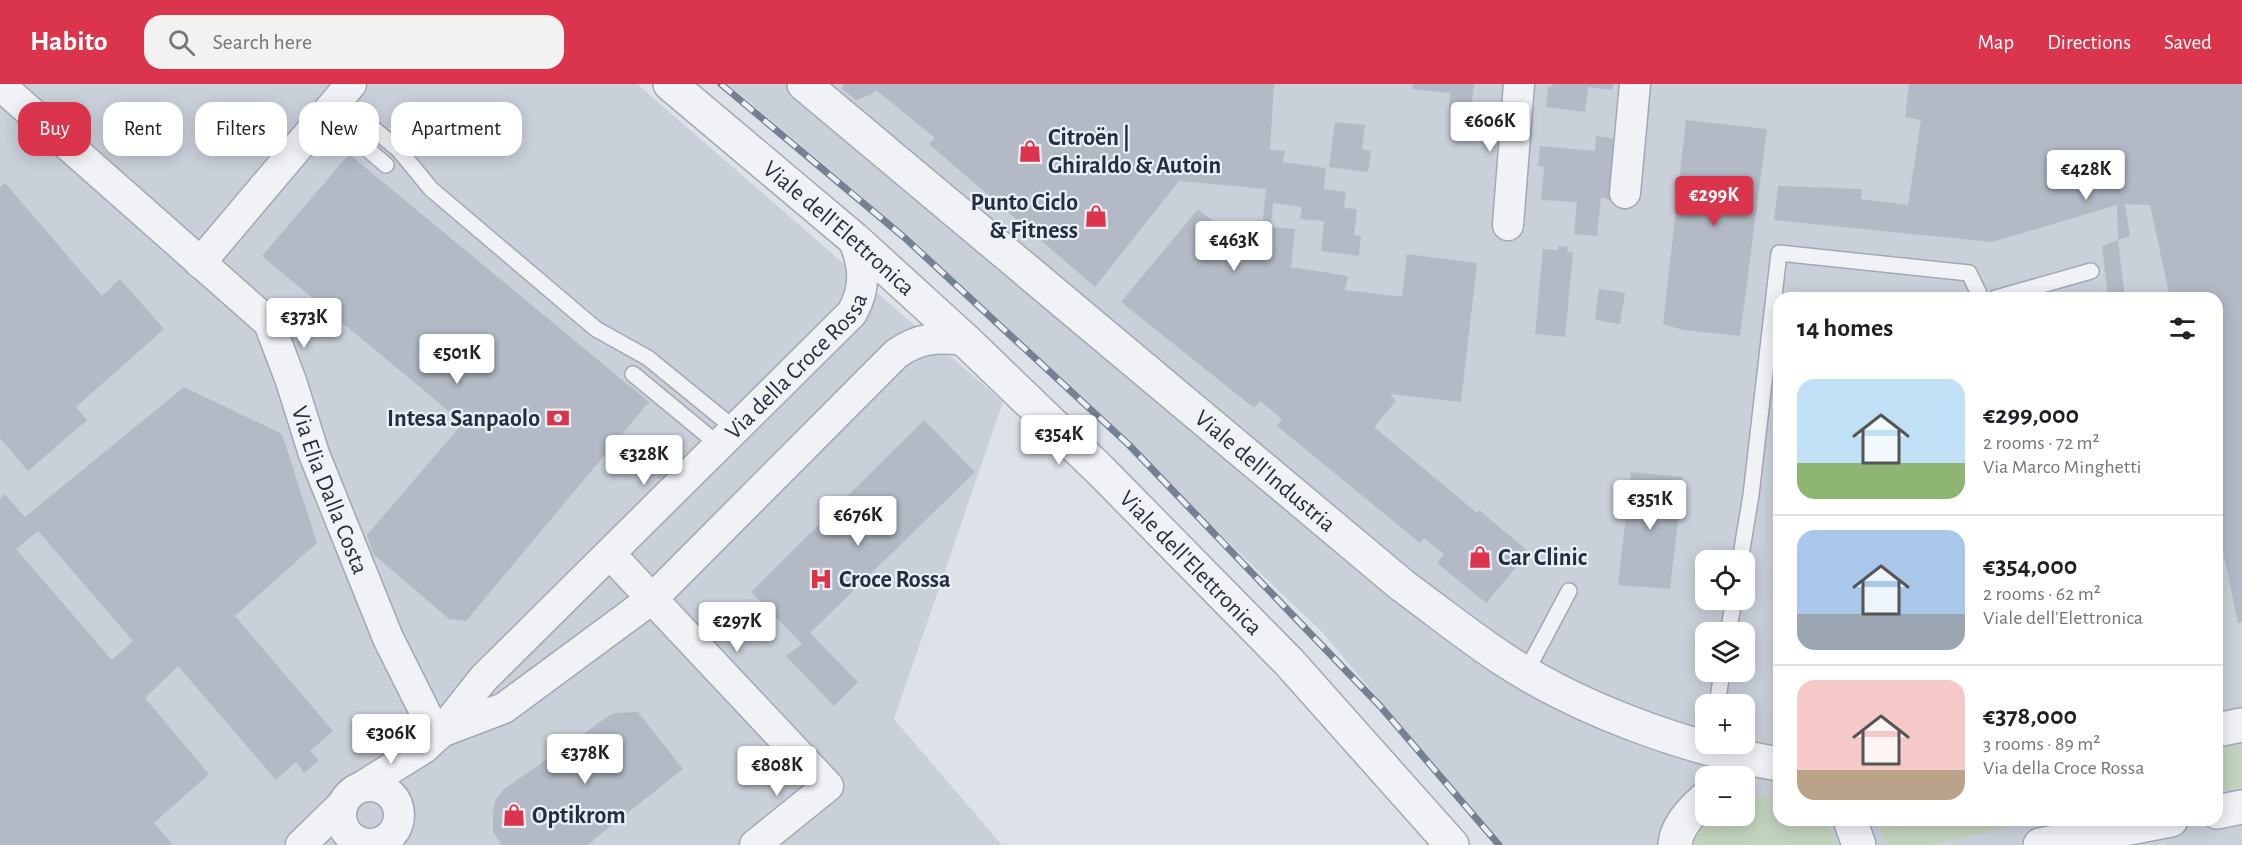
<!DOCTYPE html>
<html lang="en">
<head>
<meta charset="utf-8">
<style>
  body { margin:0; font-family:"Alegreya Sans",sans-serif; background:#f2f2f2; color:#202124; height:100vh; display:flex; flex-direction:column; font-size:22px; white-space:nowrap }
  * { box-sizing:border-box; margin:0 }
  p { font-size:20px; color:#757577 }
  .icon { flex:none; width:33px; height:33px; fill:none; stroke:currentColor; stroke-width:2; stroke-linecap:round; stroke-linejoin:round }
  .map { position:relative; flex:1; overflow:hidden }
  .drawer { position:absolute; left:1773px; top:208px; width:450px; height:534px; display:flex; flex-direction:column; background:#fff; border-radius:18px; box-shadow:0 3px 15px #0003 }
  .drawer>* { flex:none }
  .top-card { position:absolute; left:18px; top:18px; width:570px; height:54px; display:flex; gap:12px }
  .fabs { position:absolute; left:1695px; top:466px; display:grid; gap:12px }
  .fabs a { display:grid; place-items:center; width:60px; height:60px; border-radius:12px; background:#fff; box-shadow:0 3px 15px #0003; font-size:30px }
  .price { position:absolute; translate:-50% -51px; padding:0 14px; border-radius:6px; background:#fff; color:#222; font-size:20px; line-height:39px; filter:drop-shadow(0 2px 3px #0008) }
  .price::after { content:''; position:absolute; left:50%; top:36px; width:18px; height:14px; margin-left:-9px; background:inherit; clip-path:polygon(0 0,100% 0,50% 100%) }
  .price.current { background:#da354c; color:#fff }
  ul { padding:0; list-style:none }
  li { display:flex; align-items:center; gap:18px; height:150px; padding:0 24px }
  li+li { border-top:2px solid #e0e0e0 }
  li span { display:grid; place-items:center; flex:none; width:168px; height:120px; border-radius:18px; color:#555 }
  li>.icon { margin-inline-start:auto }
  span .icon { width:72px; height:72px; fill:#fffc; stroke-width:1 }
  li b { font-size:26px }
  h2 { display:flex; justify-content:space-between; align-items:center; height:72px; padding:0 24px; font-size:26px }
  .chip { padding:0 21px; border-radius:18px; background:#fff; box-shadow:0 3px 15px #0003; font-size:21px; line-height:54px }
  .chip.current { background:#da354c; color:#fff }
  header { display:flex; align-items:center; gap:36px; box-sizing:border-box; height:84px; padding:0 30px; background:#da354c; color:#fff }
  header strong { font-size:28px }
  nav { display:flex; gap:33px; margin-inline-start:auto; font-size:21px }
  .search { width:420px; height:54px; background:#f2f2f2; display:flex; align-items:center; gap:15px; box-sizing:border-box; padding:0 21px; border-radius:18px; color:#757577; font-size:22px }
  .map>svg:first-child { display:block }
  .built { fill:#cad0da; fill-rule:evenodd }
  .green { fill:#c2d3bd }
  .building { fill:#b3bac5; fill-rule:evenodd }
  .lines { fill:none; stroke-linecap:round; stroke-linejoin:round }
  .service-casing { stroke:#a2a8b2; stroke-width:18 }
  .minor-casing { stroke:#a2a8b2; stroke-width:33 }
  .tertiary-casing { stroke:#a2a8b2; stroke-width:36 }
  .service { stroke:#f0f2f6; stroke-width:15 }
  .minor { stroke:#f0f2f6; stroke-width:30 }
  .tertiary { stroke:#f0f2f6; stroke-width:33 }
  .rail-casing { stroke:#758093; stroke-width:7 }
  .rail { stroke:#ecf0f6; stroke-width:4.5; stroke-dasharray:14; stroke-linecap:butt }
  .labels { text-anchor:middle; stroke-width:4.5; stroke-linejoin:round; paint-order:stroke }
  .poi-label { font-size:24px; font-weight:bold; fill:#252e40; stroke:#ecf0f6; text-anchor:start }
  .street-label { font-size:24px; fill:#252e40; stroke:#ecf0f6 }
</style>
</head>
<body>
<header>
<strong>Habito</strong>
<div class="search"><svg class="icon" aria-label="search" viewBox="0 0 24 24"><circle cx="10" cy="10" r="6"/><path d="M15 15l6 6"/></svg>Search here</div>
<nav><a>Map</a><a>Directions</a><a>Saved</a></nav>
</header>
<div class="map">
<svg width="2242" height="761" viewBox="0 0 2242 761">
  <rect width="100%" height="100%" fill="#dde1e8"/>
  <g class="built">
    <path d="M12 0H637L1003 318 894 635 1002 761H0V9Z"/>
    <path d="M728 0H2242V761H1502L1322 548 911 154ZM1779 214H2217V736H1779ZM1706 477H1744V516H1706ZM1706 549H1744V588H1706ZM1706 621H1744V660H1706ZM1706 693H1744V732H1706Z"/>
  </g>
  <g class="green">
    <path d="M2242 660V703L2217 708V665Z"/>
    <path d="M1779 712V736L1824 737 1838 761H1690L1699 744 1712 732H1744L1745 715Z"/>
    <path d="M1879 737H2034L1932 761H1886Z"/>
  </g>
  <g class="building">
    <path d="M844 0H1274L1270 66 1285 67 1283 78 1326 84 1324 105 1346 108 1344 124 1357 125 1354 151 1361 152 1359 172 1321 167 1324 137 1300 135 1302 123 1273 119 1271 143 1295 145 1291 183 1348 192 1345 206 1402 213 1407 170 1477 179 1461 318 1390 310 1396 317 1374 343 1477 429 1479 426 1529 468 1486 519 1437 479 1444 470 1424 454 1420 459 1277 342 1282 335 1260 317 1254 324 1121 218 1198 125 1259 175 1266 105 1179 97 1095 203 929 60 935 54 876 6 870 11 856 16 842 5Z"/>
    <path d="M1413 0H1474L1471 26 1449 24 1450 9 1412 5Z"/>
    <path d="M1553 0H1613L1612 6 1588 3 1585 28 1546 23 1548 3H1552Z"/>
    <path d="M1909 0H2242V538L2238 539 2217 439V214H2170L2150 121 2125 120 2130 152 2118 156 2125 214H2108L2102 162 2118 156 2117 121 1992 158 1774 136 1778 102 1862 105 1861 115 1908 121 1921 36 1905 33Z"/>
    <path d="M1686 36 1767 45 1740 252 1683 246 1663 240Z"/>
    <path d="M1335 38 1365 41 1362 65 1371 67 1368 88 1329 83Z"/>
    <path d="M1596 52 1625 56 1612 117 1601 113 1597 152 1574 150 1577 118 1541 116 1544 83 1538 82 1540 62 1595 67Z"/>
    <path d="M349 70 649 318 466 537 449 535 373 470 367 451 463 339 262 172Z"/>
    <path d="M5 99 102 212 120 195 164 245 76 323 87 336 28 387 0 354V103Z"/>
    <path d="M1558 162 1568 163 1567 168 1573 169 1565 253 1535 250 1543 165 1558 166Z"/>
    <path d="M1599 205 1625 209 1620 240 1595 236Z"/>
    <path d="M184 303 282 350 317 459 235 532 333 647 310 667 319 676 304 689 296 678 276 696 178 582 145 614 209 690 154 739 173 761H0V415L5 410 25 433ZM38 447 133 557 112 576 16 465Z"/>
    <path d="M924 336 975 388 810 549 858 598 834 622 786 572 802 560 751 508Z"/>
    <path d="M1631 388 1683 393 1670 505 1618 501Z"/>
    <path d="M638 628 683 685 587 761H502L493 748V729L495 717 504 705 613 629Z"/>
  </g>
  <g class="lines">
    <g class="service-casing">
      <g id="service">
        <path d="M338 15 399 66 431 105 596 245 648 274 735 345"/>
        <path d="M326 30 386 81"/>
        <path d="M1996 214 2091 187"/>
        <path d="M633 290 719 361"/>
        <path d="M1740 477 1751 411 1779 169 1969 189 1981 214"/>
        <path d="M1728 549 1734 516"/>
        <path d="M1526 588 1569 507"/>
        <path d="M1717 621 1722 588"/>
      </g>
    </g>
    <g class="minor-casing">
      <g id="minor">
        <path id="s1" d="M0 1 269 239 291 297 314 370 388 554 437 652"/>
        <path d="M1625 109 1635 0"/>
        <path d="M1508 141 1519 0"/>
        <path d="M200 179 351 0"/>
        <path d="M610 470 828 702 755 761"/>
        <path d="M441 648 504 624 653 514 896 270C920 253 937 253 965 256"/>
        <circle cx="370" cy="731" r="29"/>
        <path id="s2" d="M363 702 424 664 441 648 483 595 852 229C867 202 864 181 853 154"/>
        <path d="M301 761 342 721"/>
      </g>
    </g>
    <g class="tertiary-casing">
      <g id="tertiary">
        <path id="s3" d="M670 0 853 154 965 256 1101 387 1289 578 1452 761"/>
        <path id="s4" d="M804 0 1403 502C1436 526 1468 552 1503 575 1580 626 1688 665 1779 680"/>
        <path d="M2217 646 2242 641"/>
        <path d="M2217 728 2242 723"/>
        <path d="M1850 736 1859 761"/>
        <path d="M1675 761C1676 743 1693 725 1706 714"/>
        <path d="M2040 761 2171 736"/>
      </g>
    </g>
    <use href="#service" class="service"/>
    <use href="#minor" class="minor"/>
    <use href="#tertiary" class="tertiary"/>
    <g class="rail-casing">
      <path id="rail" d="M721 0 905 154 1129 361 1380 622 1499 761"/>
    </g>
    <use href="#rail" class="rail"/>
  </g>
  <defs>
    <g id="shop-bare" transform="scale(1.8)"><path d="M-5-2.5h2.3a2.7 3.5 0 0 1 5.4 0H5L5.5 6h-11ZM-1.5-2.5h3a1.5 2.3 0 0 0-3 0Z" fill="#da354c" stroke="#ecf0f6" stroke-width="2.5" paint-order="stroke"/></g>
    <g id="bank-bare" transform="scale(1.8)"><path d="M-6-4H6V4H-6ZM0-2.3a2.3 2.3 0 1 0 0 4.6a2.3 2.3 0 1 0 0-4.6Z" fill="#da354c" stroke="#ecf0f6" stroke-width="2.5" paint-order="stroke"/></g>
    <g id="hospital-bare" transform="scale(1.8)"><path d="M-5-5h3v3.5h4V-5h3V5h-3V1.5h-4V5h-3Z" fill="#da354c" stroke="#ecf0f6" stroke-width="2.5" paint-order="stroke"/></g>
  </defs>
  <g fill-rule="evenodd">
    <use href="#shop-bare" x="1030" y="67"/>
    <use href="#shop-bare" x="1096" y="132"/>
    <use href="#bank-bare" x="558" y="334"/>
    <use href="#shop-bare" x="1480" y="473"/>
    <use href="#hospital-bare" x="821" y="495"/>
    <use href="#shop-bare" x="514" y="731"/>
  </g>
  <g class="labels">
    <g class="poi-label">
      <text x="1048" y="61">Citroën |<tspan x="1048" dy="28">Ghiraldo &amp; Autoin</tspan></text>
      <text x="1078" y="126" text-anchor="end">Punto Ciclo<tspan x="1078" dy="28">&amp; Fitness</tspan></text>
      <text x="540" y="342" text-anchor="end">Intesa Sanpaolo</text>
      <text x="1498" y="481">Car Clinic</text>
      <text x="839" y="503">Croce Rossa</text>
      <text x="532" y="739">Optikrom</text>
    </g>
    <g class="street-label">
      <text dy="8" stroke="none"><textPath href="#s3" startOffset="222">Viale dell'Elettronica</textPath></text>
      <text dy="8" stroke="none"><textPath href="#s2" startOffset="606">Via della Croce Rossa</textPath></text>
      <text dy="8" stroke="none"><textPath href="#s4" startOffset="602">Viale dell'Industria</textPath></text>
      <text dy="8" stroke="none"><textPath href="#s1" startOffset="537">Via Elia Dalla Costa</textPath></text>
      <text dy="8" stroke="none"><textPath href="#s3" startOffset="708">Viale dell'Elettronica</textPath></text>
    </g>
  </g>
</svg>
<div class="fabs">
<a><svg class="icon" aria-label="locate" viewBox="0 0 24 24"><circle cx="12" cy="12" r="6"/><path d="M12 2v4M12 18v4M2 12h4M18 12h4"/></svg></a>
<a><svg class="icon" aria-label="layers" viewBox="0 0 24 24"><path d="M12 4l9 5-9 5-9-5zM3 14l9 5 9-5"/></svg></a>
<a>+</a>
<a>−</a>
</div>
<b class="price" style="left:1490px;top:69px">€606K</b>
<b class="price" style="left:2086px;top:117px">€428K</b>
<b class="price current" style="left:1714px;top:143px">€299K</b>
<b class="price" style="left:1234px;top:188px">€463K</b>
<b class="price" style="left:304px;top:265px">€373K</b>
<b class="price" style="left:457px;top:301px">€501K</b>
<b class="price" style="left:1059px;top:382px">€354K</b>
<b class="price" style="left:644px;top:402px">€328K</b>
<b class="price" style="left:1650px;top:447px">€351K</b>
<b class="price" style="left:858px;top:463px">€676K</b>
<b class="price" style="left:737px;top:569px">€297K</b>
<b class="price" style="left:391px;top:681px">€306K</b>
<b class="price" style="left:585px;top:701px">€378K</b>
<b class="price" style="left:777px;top:713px">€808K</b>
<div class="top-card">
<a class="chip current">Buy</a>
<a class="chip">Rent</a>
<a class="chip">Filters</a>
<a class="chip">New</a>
<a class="chip">Apartment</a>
</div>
<section class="drawer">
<h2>14 homes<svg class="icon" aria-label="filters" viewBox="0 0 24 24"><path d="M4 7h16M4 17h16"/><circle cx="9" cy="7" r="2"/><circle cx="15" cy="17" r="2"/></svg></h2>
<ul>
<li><span style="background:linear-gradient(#bfe0f5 70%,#8fb573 0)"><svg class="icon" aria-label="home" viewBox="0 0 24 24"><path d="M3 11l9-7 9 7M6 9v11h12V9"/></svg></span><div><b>€299,000</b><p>2 rooms · 72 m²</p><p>Via Marco Minghetti</p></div></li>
<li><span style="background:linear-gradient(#a9c7e8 70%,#9aa5b1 0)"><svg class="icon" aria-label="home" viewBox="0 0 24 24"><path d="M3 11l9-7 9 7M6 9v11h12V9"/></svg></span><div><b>€354,000</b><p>2 rooms · 62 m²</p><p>Viale dell'Elettronica</p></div></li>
<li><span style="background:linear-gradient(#f6c9c9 75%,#b9a48a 0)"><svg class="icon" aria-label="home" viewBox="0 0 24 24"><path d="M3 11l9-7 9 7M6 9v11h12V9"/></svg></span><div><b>€378,000</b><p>3 rooms · 89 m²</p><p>Via della Croce Rossa</p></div></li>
</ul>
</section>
</div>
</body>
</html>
